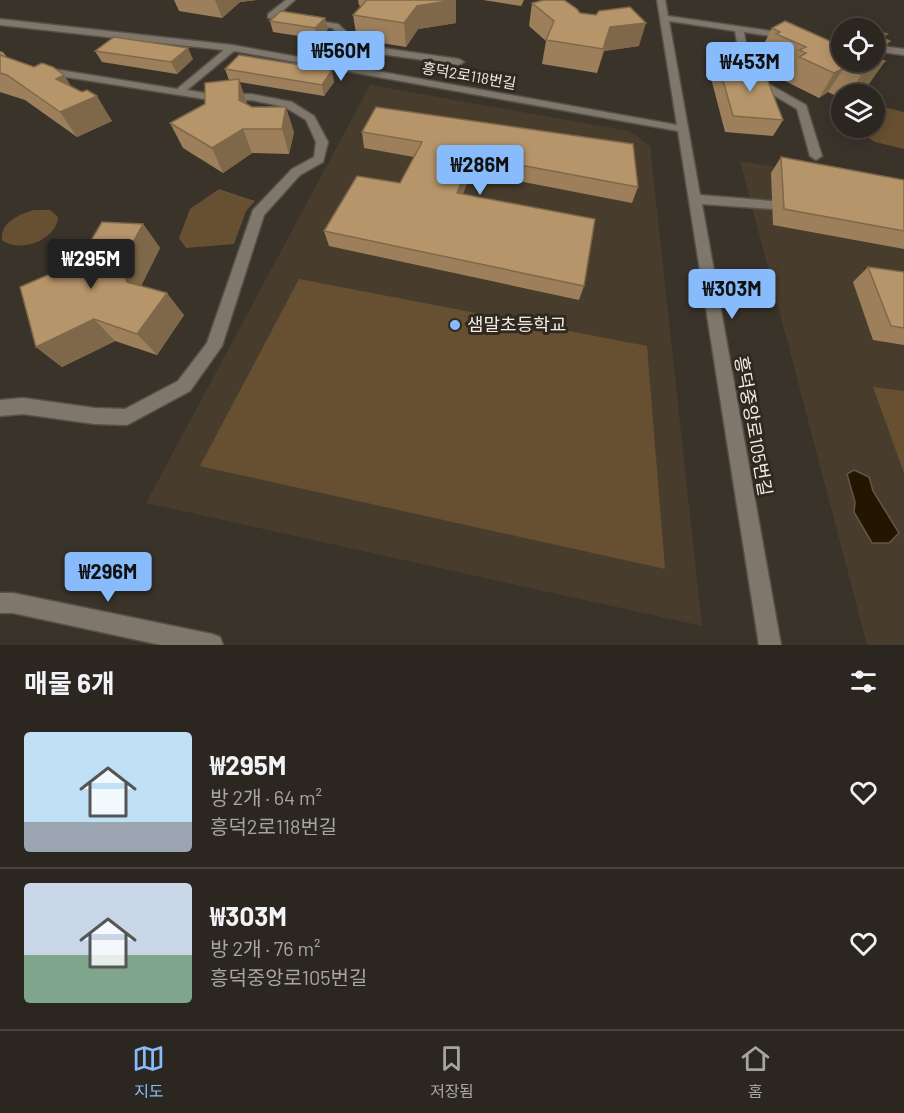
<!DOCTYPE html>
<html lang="ko">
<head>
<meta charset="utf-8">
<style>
  body { margin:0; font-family:Barlow,"Noto Sans KR",sans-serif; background:#342e29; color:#f1f3f6; height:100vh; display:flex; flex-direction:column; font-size:22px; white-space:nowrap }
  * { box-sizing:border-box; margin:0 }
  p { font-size:20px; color:#a6a5a5 }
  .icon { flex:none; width:33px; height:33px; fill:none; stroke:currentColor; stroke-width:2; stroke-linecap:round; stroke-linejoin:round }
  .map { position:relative; height:645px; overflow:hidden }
  .side { display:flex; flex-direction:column; background:#2c2620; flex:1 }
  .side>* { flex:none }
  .controls { position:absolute; left:831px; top:18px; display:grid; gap:12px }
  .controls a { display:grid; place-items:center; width:54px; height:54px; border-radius:50%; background:#2c2620; box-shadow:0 3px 15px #0003,0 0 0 2px #48433e; font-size:30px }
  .price { position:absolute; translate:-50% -51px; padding:0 14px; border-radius:6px; background:#87bbfb; color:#111; font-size:20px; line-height:39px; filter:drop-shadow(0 2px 3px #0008) }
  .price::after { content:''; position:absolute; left:50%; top:36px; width:18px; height:14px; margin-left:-9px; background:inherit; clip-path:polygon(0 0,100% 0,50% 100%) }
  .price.on { background:#222; color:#fff }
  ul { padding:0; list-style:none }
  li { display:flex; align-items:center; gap:18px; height:150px; padding:0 24px }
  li+li { border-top:2px solid #48433e }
  li span { display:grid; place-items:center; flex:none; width:168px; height:120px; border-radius:6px; color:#555 }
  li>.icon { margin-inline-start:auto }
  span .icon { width:72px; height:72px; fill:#fffc; stroke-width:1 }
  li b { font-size:26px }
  h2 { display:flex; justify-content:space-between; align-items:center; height:72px; padding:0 24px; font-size:26px }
  .tabs { display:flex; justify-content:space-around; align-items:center; height:84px; border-top:2px solid #48433e; background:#2c2620; font-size:16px; color:#a6a5a5 }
  .tabs a { display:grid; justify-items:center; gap:3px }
  .tabs .on { color:#87bbfb }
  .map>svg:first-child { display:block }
  .built { fill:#483c2d }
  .green { fill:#675031 }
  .water { fill:#241501; stroke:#625646; stroke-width:1.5 }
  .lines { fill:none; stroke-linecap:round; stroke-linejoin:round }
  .minor-casing { stroke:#575149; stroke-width:3 }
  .minor { fill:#7f776c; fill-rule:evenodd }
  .wall { fill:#9d805b }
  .shaded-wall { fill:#7f684a }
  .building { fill:#b6956a; stroke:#7f684a; stroke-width:1.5 }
  .poi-dot { fill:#87bbfb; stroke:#302920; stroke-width:2 }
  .labels { text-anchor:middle; stroke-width:6; stroke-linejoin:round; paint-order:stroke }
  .far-street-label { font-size:15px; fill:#f1ece6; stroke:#302920 }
  .poi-label { font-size:18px; fill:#f1ece6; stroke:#302920; text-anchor:start }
  .street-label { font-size:18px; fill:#f1ece6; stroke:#302920 }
</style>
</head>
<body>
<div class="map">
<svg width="904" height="645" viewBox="0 0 904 645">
  <rect width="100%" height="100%" fill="#3a332a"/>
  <g class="built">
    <path d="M370 85 630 131 650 146 702 626 146 503Z"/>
    <path d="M740 161 904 187V645H867Z"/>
  </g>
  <g class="green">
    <path d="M875 105 904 112V149L875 142 853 128H874Z"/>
    <path d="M219 189 255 201 246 211 234 244 186 248 179 238 190 209Z"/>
    <path d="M34 210H50L58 217C57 240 19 254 2 240 0 222 20 214 34 210Z"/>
    <path d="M299 279 647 346 665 569 200 466Z"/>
    <path d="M873 387 904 391V473Z"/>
  </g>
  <path class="water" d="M854 470 869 477 873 491 899 533 889 543H872L854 512 855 502 847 474Z"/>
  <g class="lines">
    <g class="minor-casing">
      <g id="minor">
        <path d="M286 0H295L278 15 338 24 358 42 375 47 459 59 464 62 459 65 374 53 352 46 332 28 268 18V14Z"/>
        <path d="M657 0H665L668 16 792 34V38L789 39 744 32 751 74 806 105 822 156 816 160 810 156 797 109 743 77 735 31 669 21 700 195 772 201 778 205 772 209 702 204 781 645H759L678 131 234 51 187 90 217 95 251 94 292 102 314 116 328 142 323 162 300 175 264 215 222 346 190 391 127 425 95 424 23 414 0 416V400L23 398 95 408 125 409 178 381 207 343 253 210 292 169 314 157 316 142 306 120 285 107 251 100 217 101 41 73 36 70 41 67 177 89 224 50 0 25V19L232 45 677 125Z"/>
        <path d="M874 45 904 49V55L874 51Z"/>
        <path d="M0 593H13L212 634 220 637 223 645H161L13 613H0Z"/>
      </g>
    </g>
    <use href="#minor" class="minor"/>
  </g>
  <g class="wall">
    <path d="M174 0H257L240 2 222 18 179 11Z"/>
    <path d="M358 0H456V23L418 29 406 47 357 39 353 15 361 7 359 5Z"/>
    <path d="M483 0H524L521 6Z"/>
    <path d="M532 3 580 13 639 46 604 51 597 73 542 64 546 41 529 26Z"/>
    <path d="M270 21 328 29 318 39 273 32Z"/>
    <path d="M772 28 832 42 884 39 878 58 885 61 868 85 853 94H842V99L828 92 819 98 785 81 788 76 786 74 788 69 764 58 766 54 760 52Z"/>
    <path d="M0 51 3 52 7 57 34 67 64 75 71 87 112 121 77 137 25 100 0 92Z"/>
    <path d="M95 51 193 59 177 74 102 62Z"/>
    <path d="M719 66 783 120 773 136 725 132 712 82Z"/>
    <path d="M225 69 334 82 324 96 239 82 247 104 294 132 289 154 252 153 223 173 183 148 170 123 205 104 231 80H229Z"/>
    <path d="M376 107 638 187 632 203 471 172 463 194 584 286 579 300 329 246 324 231 400 183 414 157 364 148 362 132Z"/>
    <path d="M781 157 904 180V249L773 225 771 173Z"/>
    <path d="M143 224 160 248 141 286 184 315 157 355 115 341 62 367 36 347 78 262Z"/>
    <path d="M868 267 904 272V345L873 340 853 282Z"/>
  </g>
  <g class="shaded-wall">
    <path d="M215 0H257L240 2 222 18Z"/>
    <path d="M453 0H456V23L418 29 406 47 404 23 417 6Z"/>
    <path d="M325 18 328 29 318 39 315 28Z"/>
    <path d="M646 23 639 46 604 51 597 73 610 27Z"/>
    <path d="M887 34 877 48 890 41 873 65 885 61 868 85 853 94H848L865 70 857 75 866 62H874V47L881 37Z"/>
    <path d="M188 48 193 59 177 74 171 62Z"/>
    <path d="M844 68 828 92 819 98 834 73Z"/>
    <path d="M332 70 334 82 324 96 322 85Z"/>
    <path d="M64 75 80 100 56 79Z"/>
    <path d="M239 79 247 104 239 100Z"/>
    <path d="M97 96 112 121 77 137 60 112Z"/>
    <path d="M286 107 294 132 289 154 282 129Z"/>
    <path d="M243 129 252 153 223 173 212 148Z"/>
    <path d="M472 156 471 172 457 208V193Z"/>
    <path d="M143 224 160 248 139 289 127 282 120 266Z"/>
    <path d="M167 293 184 315 157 355 137 334Z"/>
    <path d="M94 319 115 341 62 367 36 347Z"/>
  </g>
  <g class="building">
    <path d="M367 0H453L417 6 404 23 353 15Z"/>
    <path d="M544 0H564L577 9 580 13 596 15 599 11 630 7 646 23 610 27 603 49 546 40 554 21 532 3Z"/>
    <path d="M281 11 325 18 315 28 270 21Z"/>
    <path d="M785 21 832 42 842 37V62H874V56L885 61 861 75 844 68 834 73 799 57 806 53 799 50 806 47 776 34 780 32 772 28Z"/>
    <path d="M864 25 872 28H857Z"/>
    <path d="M874 29 887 34 881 37 890 41 874 50Z"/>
    <path d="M114 37 188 48 171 62 95 51Z"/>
    <path d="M874 51 879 53 874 56Z"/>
    <path d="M0 55 34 67 42 63 53 67 64 75 56 79 82 92 87 90 97 96 60 112 7 75 0 73Z"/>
    <path d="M239 55 332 70 322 85 225 69Z"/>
    <path d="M719 66 747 67 764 71 783 120 733 116Z"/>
    <path d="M239 79V100L252 107H286L282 129H243L212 148 170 123 205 104V83Z"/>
    <path d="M376 107 633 144 638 187 472 156 457 193 595 219 584 286 324 231 357 176 400 183 422 142 362 132Z"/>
    <path d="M781 157 904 180V231L784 209Z"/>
    <path d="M102 222 143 224 120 266 127 282 167 293 137 334 94 319 36 347 20 287 78 262Z"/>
    <path d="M868 267 904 272V328L891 326Z"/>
  </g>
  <circle class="poi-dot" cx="455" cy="325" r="6"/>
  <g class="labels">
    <g class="far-street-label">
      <text transform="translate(469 76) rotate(10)" y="5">흥덕2로118번길</text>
    </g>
    <g class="poi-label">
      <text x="467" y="331">샘말초등학교</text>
    </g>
    <g class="street-label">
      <text transform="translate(753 426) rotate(80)" y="6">흥덕중앙로105번길</text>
    </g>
  </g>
</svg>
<div class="controls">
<a><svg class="icon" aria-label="locate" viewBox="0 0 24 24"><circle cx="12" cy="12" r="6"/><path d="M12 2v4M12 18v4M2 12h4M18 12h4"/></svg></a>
<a><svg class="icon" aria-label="layers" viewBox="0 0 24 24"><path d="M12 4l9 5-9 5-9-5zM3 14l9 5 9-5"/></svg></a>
</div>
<b class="price" style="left:341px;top:82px">₩560M</b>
<b class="price" style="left:750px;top:93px">₩453M</b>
<b class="price" style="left:480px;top:196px">₩286M</b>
<b class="price on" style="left:91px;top:290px">₩295M</b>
<b class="price" style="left:732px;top:320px">₩303M</b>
<b class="price" style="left:108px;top:603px">₩296M</b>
</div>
<section class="side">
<h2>매물 6개<svg class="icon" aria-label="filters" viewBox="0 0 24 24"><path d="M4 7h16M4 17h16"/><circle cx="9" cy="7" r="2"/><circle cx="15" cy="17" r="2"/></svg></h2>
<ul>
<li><span style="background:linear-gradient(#bfe0f5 75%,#9aa5b1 0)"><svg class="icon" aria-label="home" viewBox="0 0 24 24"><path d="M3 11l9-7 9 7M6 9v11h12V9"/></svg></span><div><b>₩295M</b><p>방 2개 · 64 m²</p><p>흥덕2로118번길</p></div><svg class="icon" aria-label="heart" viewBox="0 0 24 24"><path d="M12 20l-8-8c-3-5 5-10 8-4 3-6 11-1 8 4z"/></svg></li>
<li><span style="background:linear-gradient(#c9d6e8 60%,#7fa58c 0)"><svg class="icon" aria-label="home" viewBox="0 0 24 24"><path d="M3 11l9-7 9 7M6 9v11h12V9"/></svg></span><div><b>₩303M</b><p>방 2개 · 76 m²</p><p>흥덕중앙로105번길</p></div><svg class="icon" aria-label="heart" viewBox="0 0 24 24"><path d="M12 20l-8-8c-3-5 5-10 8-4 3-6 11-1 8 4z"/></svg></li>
</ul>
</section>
<nav class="tabs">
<a class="on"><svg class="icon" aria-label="map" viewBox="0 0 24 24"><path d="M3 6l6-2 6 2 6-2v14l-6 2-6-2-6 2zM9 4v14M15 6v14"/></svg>지도</a>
<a><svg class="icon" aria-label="saved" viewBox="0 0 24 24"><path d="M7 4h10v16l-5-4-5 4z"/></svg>저장됨</a>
<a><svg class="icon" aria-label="home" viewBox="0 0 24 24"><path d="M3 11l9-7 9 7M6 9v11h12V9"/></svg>홈</a>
</nav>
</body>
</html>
